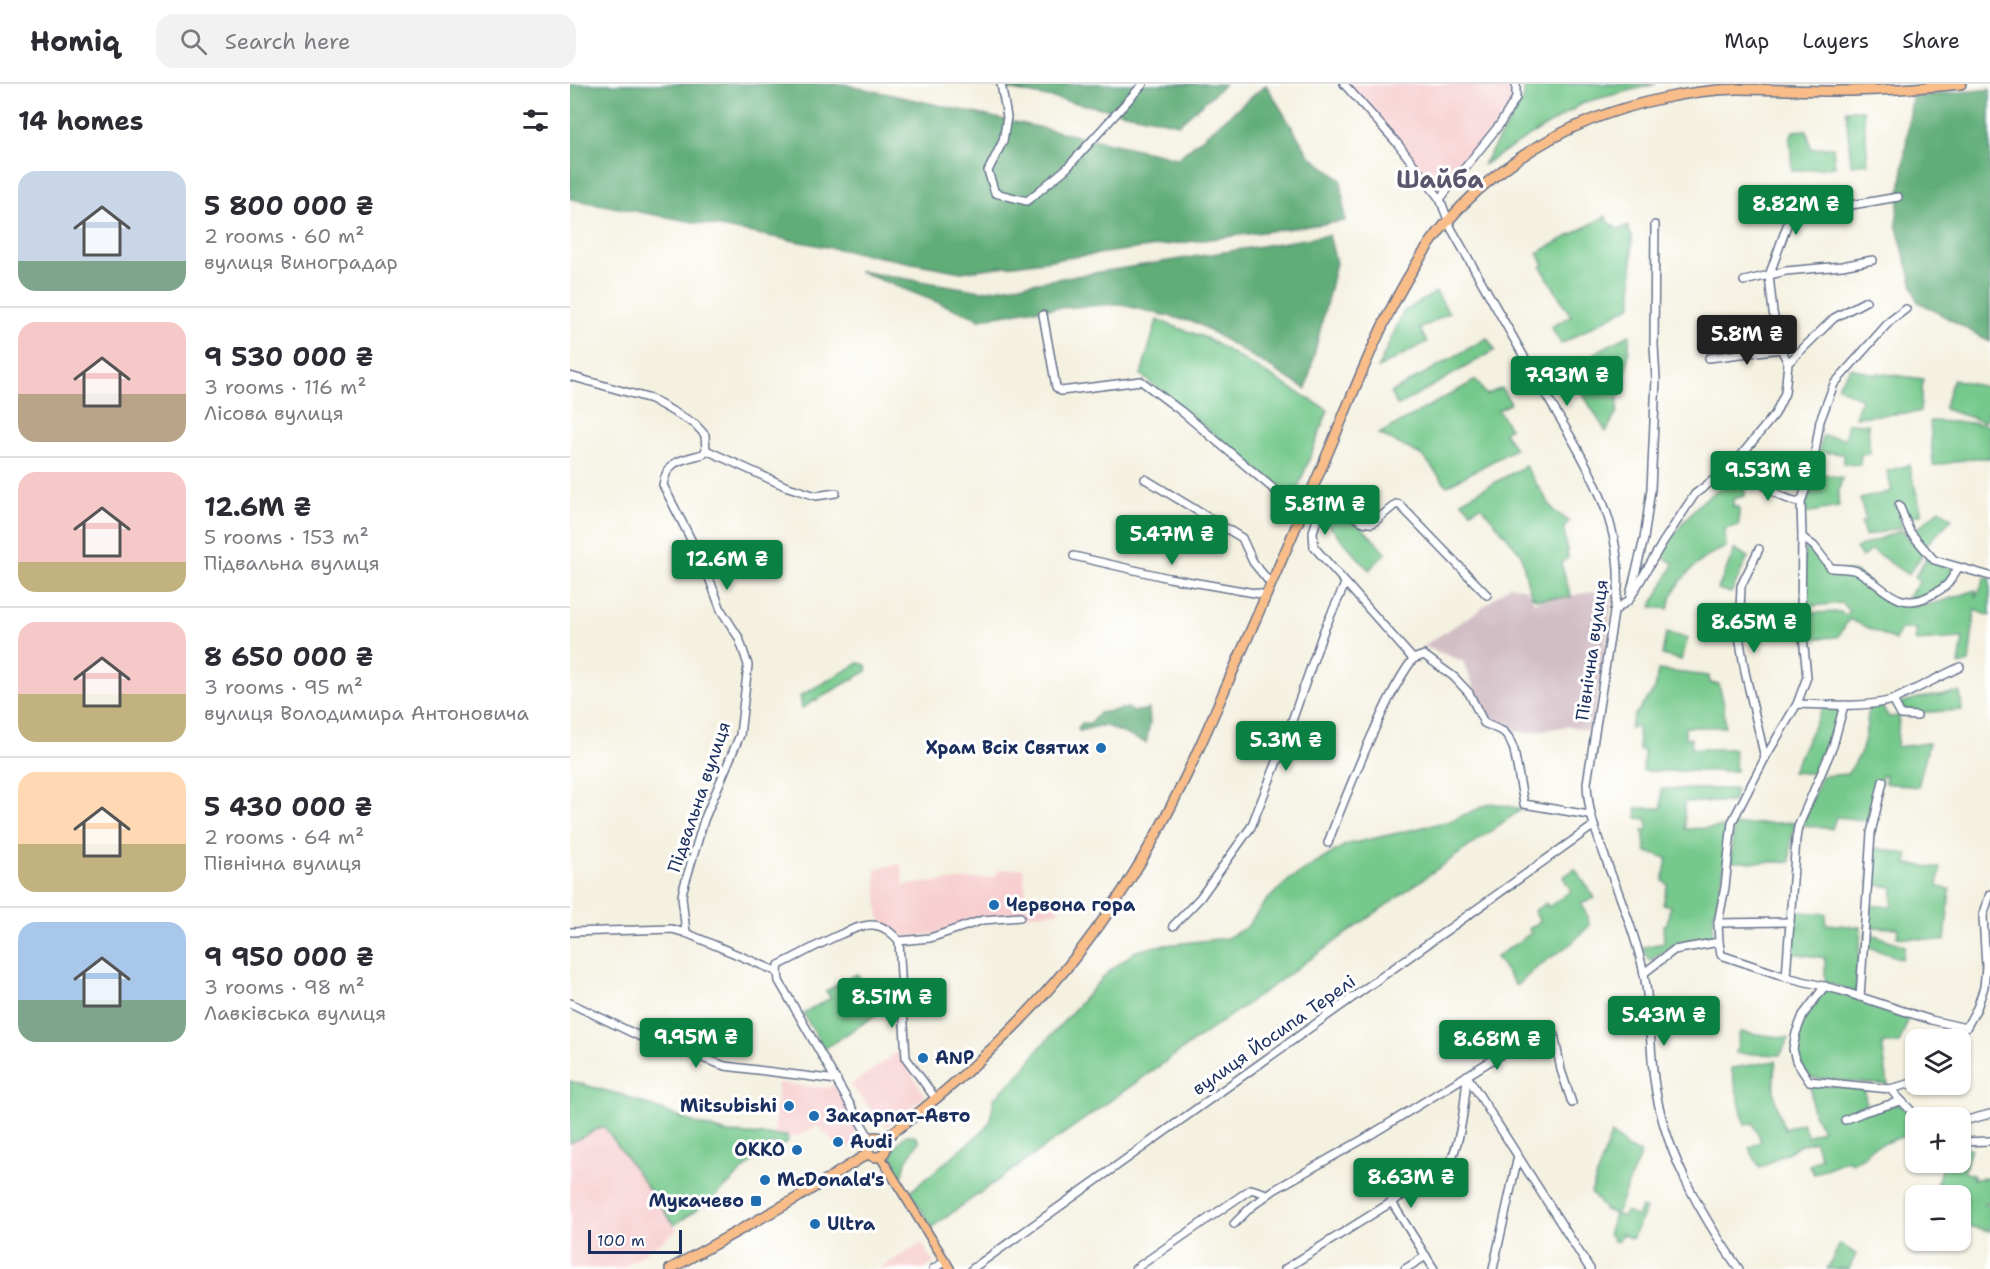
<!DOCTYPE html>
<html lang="en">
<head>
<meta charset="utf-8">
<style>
  body { margin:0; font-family:"Shantell Sans",sans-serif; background:#f2f2f3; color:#2b2b33; height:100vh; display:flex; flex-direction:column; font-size:22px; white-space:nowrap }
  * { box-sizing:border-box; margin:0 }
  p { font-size:20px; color:#7c7c81 }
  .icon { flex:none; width:33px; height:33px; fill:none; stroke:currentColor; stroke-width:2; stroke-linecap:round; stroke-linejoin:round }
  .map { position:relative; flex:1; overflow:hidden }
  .sheet { display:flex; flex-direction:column; background:#fff; width:570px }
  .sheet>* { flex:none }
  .tools { position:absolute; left:1335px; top:945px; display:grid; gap:12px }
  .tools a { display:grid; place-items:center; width:66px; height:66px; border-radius:12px; background:#fff; box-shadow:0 2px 4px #0004; font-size:30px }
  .scale { position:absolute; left:18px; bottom:15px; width:94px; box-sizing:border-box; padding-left:6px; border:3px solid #1b2f5e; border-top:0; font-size:16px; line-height:21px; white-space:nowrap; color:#1b2f5e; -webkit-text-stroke:4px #fff; paint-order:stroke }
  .price { position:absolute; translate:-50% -51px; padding:0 14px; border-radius:6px; background:#0b8043; color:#fff; font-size:20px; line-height:39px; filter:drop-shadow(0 2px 3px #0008) }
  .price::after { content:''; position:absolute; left:50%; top:36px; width:18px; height:14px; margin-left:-9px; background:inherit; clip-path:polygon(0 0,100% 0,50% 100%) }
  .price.selected { background:#222; color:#fff }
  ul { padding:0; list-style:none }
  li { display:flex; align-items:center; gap:18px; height:150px; padding:0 18px }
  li+li { border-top:2px solid #e1e1e2 }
  li span { display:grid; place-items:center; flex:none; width:168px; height:120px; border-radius:18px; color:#555 }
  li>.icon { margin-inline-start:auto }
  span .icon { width:72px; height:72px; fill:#fffc; stroke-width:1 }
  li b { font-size:26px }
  h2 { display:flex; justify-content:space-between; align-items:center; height:72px; padding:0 18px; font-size:26px }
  header { display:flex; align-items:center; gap:36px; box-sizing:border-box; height:84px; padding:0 30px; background:#fff; border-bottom:2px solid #e1e1e2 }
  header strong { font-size:28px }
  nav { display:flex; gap:33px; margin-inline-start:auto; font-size:21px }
  .search { width:420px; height:54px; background:#f2f2f3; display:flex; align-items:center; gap:15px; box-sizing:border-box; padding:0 21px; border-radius:18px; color:#7c7c81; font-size:22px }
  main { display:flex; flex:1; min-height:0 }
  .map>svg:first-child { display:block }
  .built { fill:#f7cfd0 }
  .industrial { fill:#d2bdc5 }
  .green { fill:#76c98c; stroke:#487c75; stroke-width:1.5 }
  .forest { fill:#60ad78; stroke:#3e6e6b; stroke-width:1.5 }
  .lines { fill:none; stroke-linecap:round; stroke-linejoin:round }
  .minor-casing { stroke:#67738c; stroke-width:10 }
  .major-casing { stroke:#67738c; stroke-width:11 }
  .highway-casing { stroke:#67738c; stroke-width:12 }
  .minor { stroke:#fff; stroke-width:7 }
  .major { stroke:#f8bd89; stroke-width:8 }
  .highway { stroke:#f8bd89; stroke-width:9 }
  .poi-dot { fill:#1f6fb2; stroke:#fff; stroke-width:2 }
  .labels { text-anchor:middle; stroke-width:6; stroke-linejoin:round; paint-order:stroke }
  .street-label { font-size:18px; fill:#1b2f5e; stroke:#fff }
  .poi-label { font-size:18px; font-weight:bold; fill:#1b2f5e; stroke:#fff; text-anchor:start }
  .district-label { font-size:24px; font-weight:bold; fill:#5b566e; stroke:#fff }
</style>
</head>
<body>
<header>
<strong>Homiq</strong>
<div class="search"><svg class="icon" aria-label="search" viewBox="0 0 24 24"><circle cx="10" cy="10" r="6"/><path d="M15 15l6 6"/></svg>Search here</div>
<nav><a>Map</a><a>Layers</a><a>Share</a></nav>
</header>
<main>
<section class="sheet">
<h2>14 homes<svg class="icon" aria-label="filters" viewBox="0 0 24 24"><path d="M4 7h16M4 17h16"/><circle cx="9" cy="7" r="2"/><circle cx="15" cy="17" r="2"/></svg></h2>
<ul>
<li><span style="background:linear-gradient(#c9d6e8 75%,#7fa58c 0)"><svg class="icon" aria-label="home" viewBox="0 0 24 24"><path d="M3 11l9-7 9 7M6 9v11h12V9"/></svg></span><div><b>5 800 000 ₴</b><p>2 rooms · 60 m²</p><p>вулиця Виноградар</p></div></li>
<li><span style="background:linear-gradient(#f6c9c9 60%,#b9a48a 0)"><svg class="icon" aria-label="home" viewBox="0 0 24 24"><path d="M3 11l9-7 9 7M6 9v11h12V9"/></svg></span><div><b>9 530 000 ₴</b><p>3 rooms · 116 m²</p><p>Лісова вулиця</p></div></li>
<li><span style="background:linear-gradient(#f6c9c9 75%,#c2b280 0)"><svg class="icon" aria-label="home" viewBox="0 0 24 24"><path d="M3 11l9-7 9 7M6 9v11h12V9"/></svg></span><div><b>12.6M ₴</b><p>5 rooms · 153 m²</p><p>Підвальна вулиця</p></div></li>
<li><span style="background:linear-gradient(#f6c9c9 60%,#c2b280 0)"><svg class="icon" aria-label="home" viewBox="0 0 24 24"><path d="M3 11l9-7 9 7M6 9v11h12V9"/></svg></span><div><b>8 650 000 ₴</b><p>3 rooms · 95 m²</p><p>вулиця Володимира Антоновича</p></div></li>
<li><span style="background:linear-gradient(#ffd9b3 60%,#c2b280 0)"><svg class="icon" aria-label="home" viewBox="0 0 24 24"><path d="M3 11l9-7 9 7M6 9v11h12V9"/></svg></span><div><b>5 430 000 ₴</b><p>2 rooms · 64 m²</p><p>Північна вулиця</p></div></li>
<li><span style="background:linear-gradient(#a9c7e8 65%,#7fa58c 0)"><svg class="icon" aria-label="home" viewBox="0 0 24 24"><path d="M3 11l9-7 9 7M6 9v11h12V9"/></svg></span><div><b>9 950 000 ₴</b><p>3 rooms · 98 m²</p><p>Лавківська вулиця</p></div></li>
</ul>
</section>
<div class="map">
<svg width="1420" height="1185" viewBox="0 0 1420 1185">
  <rect width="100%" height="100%" fill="#fff"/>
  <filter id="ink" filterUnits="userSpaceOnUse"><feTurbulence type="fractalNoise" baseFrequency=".0167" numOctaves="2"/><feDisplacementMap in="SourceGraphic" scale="12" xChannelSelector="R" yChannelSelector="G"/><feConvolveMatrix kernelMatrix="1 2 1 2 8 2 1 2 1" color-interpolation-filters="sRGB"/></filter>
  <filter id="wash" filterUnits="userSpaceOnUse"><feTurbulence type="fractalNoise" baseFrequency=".008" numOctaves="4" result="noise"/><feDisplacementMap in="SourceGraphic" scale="24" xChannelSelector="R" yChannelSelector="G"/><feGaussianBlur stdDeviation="1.35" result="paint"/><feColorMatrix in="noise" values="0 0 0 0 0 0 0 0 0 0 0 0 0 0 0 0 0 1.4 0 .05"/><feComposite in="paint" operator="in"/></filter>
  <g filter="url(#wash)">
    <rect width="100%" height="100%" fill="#f4f1e0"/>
    <g class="built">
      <path d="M774 0H946V14L870 115Z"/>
      <path d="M331 780 334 801 425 793 428 786 453 784 456 812 486 809 489 828 403 835 365 850 337 853 328 850 309 834 305 784Z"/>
      <path d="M329 967 341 983 339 986 355 1011 354 1014 316 1042 280 1001Z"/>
      <path d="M208 999 256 1004 264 1001 286 1039V1051L282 1061 273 1067 248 1042 225 1053 204 1051Z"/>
      <path d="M34 1042 108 1146 51 1185H0V1059Z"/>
      <path d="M352 1159 364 1179 355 1185H308Z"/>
    </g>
    <path class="industrial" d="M940 501 957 505 964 518 1044 504 1022 648 1000 642 955 649 932 644 917 635 893 577 853 562 908 527Z"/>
    <g class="green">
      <path d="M954 0H1086L1015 18 913 81 954 14Z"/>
      <path d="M1276 26H1293L1298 79 1281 81Z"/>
      <path d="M1237 46 1241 65 1263 63 1265 83 1222 87 1220 55 1223 47Z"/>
      <path d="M1036 132V135L1048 146 1057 142 1062 153V221L991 260 981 243 1001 232 971 183 974 180 967 169Z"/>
      <path d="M866 208 879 229 850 245 857 258 808 284 833 228Z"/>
      <path d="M587 236 636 254 758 326 724 415 571 291Z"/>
      <path d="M1060 250 1055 306 1049 305 1047 328 1036 348 998 286 1025 272 1024 269Z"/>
      <path d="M917 254 925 266 828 322 820 309Z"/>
      <path d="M1281 284 1306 291 1308 289 1353 295 1350 328 1285 333 1291 315 1267 302Z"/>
      <path d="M1383 295 1420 304V320L1415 338 1374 325Z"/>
      <path d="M906 296 916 311 931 304 941 319 928 326 940 344 934 348 945 365 877 402 853 372 809 350Z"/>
      <path d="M1360 337 1406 339 1420 342V374H1404L1363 382Z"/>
      <path d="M1277 339 1298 340 1300 370H1291L1290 381 1274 380V370L1249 368 1252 352 1276 354Z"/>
      <path d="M1339 381 1352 430 1336 434 1329 418 1326 419 1333 443 1295 452 1291 438 1296 437 1290 415 1322 407 1317 387Z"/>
      <path d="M955 382 984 427 999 437 994 444 998 474 991 479 1001 513 967 515 962 512 958 501 951 470 911 422 901 427 891 417Z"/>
      <path d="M1245 388 1272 394 1268 412 1269 423 1236 429 1234 420 1241 407Z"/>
      <path d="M1169 397 1175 398V412L1163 415V423H1169V441L1155 445 1156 463C1130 474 1104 496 1098 525L1081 523 1104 480 1090 471C1112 440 1130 408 1169 397Z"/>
      <path d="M765 418 786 437 816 469 799 486 755 437Z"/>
      <path d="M1370 425 1382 435 1354 463 1342 449Z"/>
      <path d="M1332 446 1353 470 1338 491 1302 466 1292 473 1286 464Z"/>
      <path d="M1237 464 1244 467 1257 486C1266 489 1276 485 1285 488 1291 490 1307 507 1313 512 1342 533 1377 515 1406 506V514L1415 493 1420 494V532L1405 526 1399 578 1389 581 1393 554 1345 557 1347 545H1331L1325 556 1279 535 1268 553 1238 555 1234 529 1271 528 1275 532 1279 527 1273 519 1233 523 1234 469Z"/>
      <path d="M1165 465 1178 473 1161 509 1148 505Z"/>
      <path d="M1357 473 1386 485 1375 502 1351 515 1337 514 1350 497 1344 494Z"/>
      <path d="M1096 549 1118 554 1111 576 1092 571Z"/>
      <path d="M289 579 296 581 297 587 232 624 230 612Z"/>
      <path d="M1088 586 1139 592 1140 599 1149 600 1154 621 1155 643H1115V654H1121L1122 665H1164L1166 687H1073L1074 666H1069L1068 643 1060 644 1064 632 1085 605Z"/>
      <path d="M1390 608 1392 626 1342 629 1334 627 1330 621V619L1348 614Z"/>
      <path d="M1310 620 1319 633 1329 632 1327 663 1359 659 1348 703 1315 699 1316 691H1312L1301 737 1266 733 1262 745 1232 741 1252 692 1277 690C1297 665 1295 652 1299 622Z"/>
      <path d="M1253 623H1269L1271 627 1249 690 1222 688Z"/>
      <path d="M1091 705H1166L1163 718H1114L1115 745 1158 743 1155 780 1144 829 1142 852 1108 858 1079 877 1073 863 1094 859 1093 841 1097 840 1100 822 1093 820 1098 800 1093 797 1097 774 1076 768 1073 746 1078 745 1077 735 1067 734 1066 724H1092Z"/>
      <path d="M921 719 952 725 362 1143 340 1108 415 1045 420 1038 424 1014 454 986 467 967 537 889 566 867 587 862 657 854 677 843 696 817 720 795 775 761 880 737Z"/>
      <path d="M1226 738 1221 756 1220 778H1160L1164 741Z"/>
      <path d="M1301 763 1338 770 1337 780 1370 784 1368 803 1380 805 1375 857 1327 853 1328 844 1297 843 1299 821 1322 823 1323 803 1298 800Z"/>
      <path d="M1005 785 1025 814 1011 820 1018 833 1019 842 1002 859 970 881 946 902 926 873 961 849 959 845 970 837 964 827 976 819 978 823 1001 807 993 793Z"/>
      <path d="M1222 827 1256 830V840L1291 843 1286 908 1255 898V874L1222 869Z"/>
      <path d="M1296 848 1335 862 1332 875 1295 862Z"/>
      <path d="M287 890 312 927 254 965 233 929 261 914 256 907Z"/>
      <path d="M1257 906 1340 931 1329 960 1312 959 1318 1001 1241 994C1234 985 1225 976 1225 964 1224 946 1244 917 1257 906Z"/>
      <path d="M1170 948 1219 954 1210 971 1166 969Z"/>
      <path d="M1206 977C1201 1000 1205 1024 1215 1045L1232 1039 1238 1052 1252 1046 1242 1025 1241 1000 1295 1005 1296 1025 1329 1020 1345 1035V1048L1301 1064 1294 1073 1281 1079 1278 1075 1244 1090 1239 1081 1251 1074 1244 1057 1231 1061 1190 1084 1179 1064 1191 1057 1183 1039 1175 1041 1161 984Z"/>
      <path d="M0 997 52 1011 130 1041 158 1049 217 1052 218 1058 210 1063 202 1059 142 1116 104 1141 34 1042 0 1059Z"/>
      <path d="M1041 1050 1051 1056 1056 1064 1071 1069 1046 1130 1053 1133 1055 1127 1067 1133 1071 1123 1076 1125 1062 1155 1052 1150 1048 1158 1042 1156 1043 1153 1038 1150 1045 1130 1035 1126 1021 1109Z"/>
      <path d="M336 1051H344L349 1057 336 1077 333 1091 330 1092C317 1073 319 1067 336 1051Z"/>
      <path d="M1391 1062 1401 1064 1394 1088 1403 1091V1095L1420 1094V1117L1414 1120 1420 1123V1147L1391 1141 1397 1115 1365 1106 1373 1079 1390 1078Z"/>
      <path d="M1270 1160 1286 1170 1279 1185H1257Z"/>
    </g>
    <g class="forest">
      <path d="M0 0H273L608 74 696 1 739 71 771 96 775 137 391 188 0 115Z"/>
      <path d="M413 0H655L609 40Z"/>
      <path d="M1420 5V258L1347 217 1326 140 1342 13Z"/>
      <path d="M759 151 766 179 736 305 627 239 548 220 460 226 410 235 288 187 412 207Z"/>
      <path d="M558 624 563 628 579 625 580 639 576 659 536 642H528L509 647 508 644 512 639H520L529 629Z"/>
    </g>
  </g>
  <g filter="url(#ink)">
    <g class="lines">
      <g class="minor-casing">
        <g id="minor">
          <path d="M431 0 437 33 433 57 418 87 425 109 457 117 497 84 573 0"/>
          <path d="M774 0 827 59 870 115 881 144C909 193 937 243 965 292 1002 357 1052 425 1048 503L1017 699C1018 733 1029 755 1040 787 1052 817 1063 846 1071 877 1081 915 1079 956 1084 995 1093 1065 1129 1128 1169 1185"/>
          <path d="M870 115 930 40 946 14V0"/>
          <path d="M1174 197 1216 187 1272 182 1303 176"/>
          <path d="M473 231 486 303 491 307 571 297 611 327 732 429"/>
          <path d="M1139 274 1211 265"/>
          <path d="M1218 279 1211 265 1203 228 1199 192 1220 133 1230 130 1328 113"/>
          <path d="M0 292 81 315 125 340 135 351 136 366 133 370C111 376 97 376 93 401L135 483 151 526 169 554 178 581 170 651 134 736 113 806 112 813 116 849"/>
          <path d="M136 366 215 402 246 412 266 409"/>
          <path d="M1164 380C1184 392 1209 417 1231 418L1232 453"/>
          <path d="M575 395 672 454 683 478 701 500"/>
          <path d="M739 413 752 419 758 416H767C779 424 786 441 803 439L826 420 830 421 917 511"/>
          <path d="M1231 418 1242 386 1250 337 1264 300 1320 237 1336 225"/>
          <path d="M752 419 743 448 744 463 843 575C824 601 811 631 798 660 784 693 770 725 758 759"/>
          <path d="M1329 421 1340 448 1364 476 1420 492"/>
          <path d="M1189 465 1171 502 1169 552 1175 588 1195 674"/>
          <path d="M504 472 599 494 696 511"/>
          <path d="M1060 511 1074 455 1081 405 1086 295 1084 262 1085 141"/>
          <path d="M1044 527 1059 516 1093 458 1125 410 1164 380 1205 330 1215 309 1218 279 1264 234 1296 217"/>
          <path d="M843 575 854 571 884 593 899 609 914 639 934 648 939 654 944 666 954 720 1019 731"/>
          <path d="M1323 616 1331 631 1347 632"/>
          <path d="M1227 620 1237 593 1231 533 1232 453 1244 462 1261 484C1270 485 1282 484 1289 488 1313 502 1328 528 1359 512 1377 503 1378 501 1388 484"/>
          <path d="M1148 839 1219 838"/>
          <path d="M603 842 630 814 681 743 712 665 754 546 775 500"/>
          <path d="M0 848 102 845 116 849 208 888 209 881C229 872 281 841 301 841 313 841 321 848 329 857L360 854 413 836 450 833"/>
          <path d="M329 857 336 974 366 1015"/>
          <path d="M1149 858 1151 871 1216 893 1269 906 1361 936 1396 944 1407 924 1414 903 1416 882 1413 832 1420 810"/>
          <path d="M208 888 209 897 300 1055"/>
          <path d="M1074 889 1104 866 1149 858 1148 839 1155 803 1162 738 1195 674 1227 620C1259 621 1292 624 1323 616L1390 583"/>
          <path d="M1216 893 1226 755 1228 743 1263 662 1274 621"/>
          <path d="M1255 902 1233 931 1226 949 1223 965 1226 977 1239 997 1320 1005 1346 998"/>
          <path d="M1290 913 1301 749 1313 697"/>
          <path d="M0 919 69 952 155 982 267 996"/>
          <path d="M897 992 1020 1185"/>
          <path d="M1320 1005 1348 1034"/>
          <path d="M1275 1036 1294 1028 1331 1017"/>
          <path d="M1390 1038 1420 1030"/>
          <path d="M1390 1058 1420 1057"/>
          <path d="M821 1117 864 1185"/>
          <path d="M664 1140 681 1123 704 1106 797 1053 974 944H979L984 950 991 986 1002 1019"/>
          <path d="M363 1185 376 1177"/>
          <path d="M402 1185 1023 742"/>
          <path d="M565 1185 681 1105 697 1110"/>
          <path d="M715 1185 876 1084C891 1064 895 1017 897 991"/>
          <path d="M835 1185 856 1172"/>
          <path d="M923 1185 948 1072"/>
        </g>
      </g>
      <g class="major-casing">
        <path id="major" d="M310 1072 380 1185"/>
      </g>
      <g class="highway-casing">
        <g id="highway">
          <circle cx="306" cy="1063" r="10"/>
          <path d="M313 1056C424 974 515 879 582 758 616 698 642 634 670 571 701 500 732 430 762 359 793 286 825 199 876 139 915 94 967 57 1023 35 1067 18 1121 6 1168 5 1201 5 1234 7 1267 7 1309 7 1350 4 1391 0"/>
          <path d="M100 1185 227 1114 299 1069"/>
        </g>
      </g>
      <use href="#minor" class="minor"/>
      <use href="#major" class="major"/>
      <use href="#highway" class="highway"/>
    </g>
  </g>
  <g class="poi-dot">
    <circle cx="531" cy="664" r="6"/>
    <circle cx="424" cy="821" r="6"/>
    <circle cx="353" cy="974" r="6"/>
    <circle cx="219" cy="1022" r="6"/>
    <circle cx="244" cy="1032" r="6"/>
    <circle cx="268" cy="1058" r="6"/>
    <circle cx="227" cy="1066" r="6"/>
    <circle cx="195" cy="1096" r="6"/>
    <rect x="180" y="1111" width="12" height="12" rx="3"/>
    <circle cx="245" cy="1140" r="6"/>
  </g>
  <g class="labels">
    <g class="street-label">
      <text transform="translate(1022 566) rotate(-82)" y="6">Північна вулиця</text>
      <text transform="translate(129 713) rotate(-71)" y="6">Підвальна вулиця</text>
      <text transform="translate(704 951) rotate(-35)" y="6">вулиця Йосипа Терелі</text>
    </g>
    <g class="poi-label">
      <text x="519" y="670" text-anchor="end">Храм Всіх Святих</text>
      <text x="436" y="827">Червона гора</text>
      <text x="365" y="980">ANP</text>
      <text x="207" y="1028" text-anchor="end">Mitsubishi</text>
      <text x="256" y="1038">Закарпат-Авто</text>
      <text x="280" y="1064">Audi</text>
      <text x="215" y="1072" text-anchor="end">ОККО</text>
      <text x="207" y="1102">McDonald's</text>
      <text x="174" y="1123" text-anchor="end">Мукачево</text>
      <text x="257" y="1146">Ultra</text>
    </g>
    <g class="district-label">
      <text x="870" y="104">Шайба</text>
    </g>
  </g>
</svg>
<div class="tools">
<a><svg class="icon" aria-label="layers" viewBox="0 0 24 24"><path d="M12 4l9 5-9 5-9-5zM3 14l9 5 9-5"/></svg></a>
<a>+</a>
<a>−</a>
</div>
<div class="scale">100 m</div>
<b class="price" style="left:1226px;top:152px">8.82M ₴</b>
<b class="price selected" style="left:1177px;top:282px">5.8M ₴</b>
<b class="price" style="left:997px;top:323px">7.93M ₴</b>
<b class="price" style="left:1198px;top:418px">9.53M ₴</b>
<b class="price" style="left:755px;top:452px">5.81M ₴</b>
<b class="price" style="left:602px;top:482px">5.47M ₴</b>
<b class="price" style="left:157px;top:507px">12.6M ₴</b>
<b class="price" style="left:1184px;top:570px">8.65M ₴</b>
<b class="price" style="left:716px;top:688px">5.3M ₴</b>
<b class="price" style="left:322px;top:945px">8.51M ₴</b>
<b class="price" style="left:1094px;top:963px">5.43M ₴</b>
<b class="price" style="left:126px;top:985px">9.95M ₴</b>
<b class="price" style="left:927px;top:987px">8.68M ₴</b>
<b class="price" style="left:841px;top:1125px">8.63M ₴</b>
</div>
</main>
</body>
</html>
